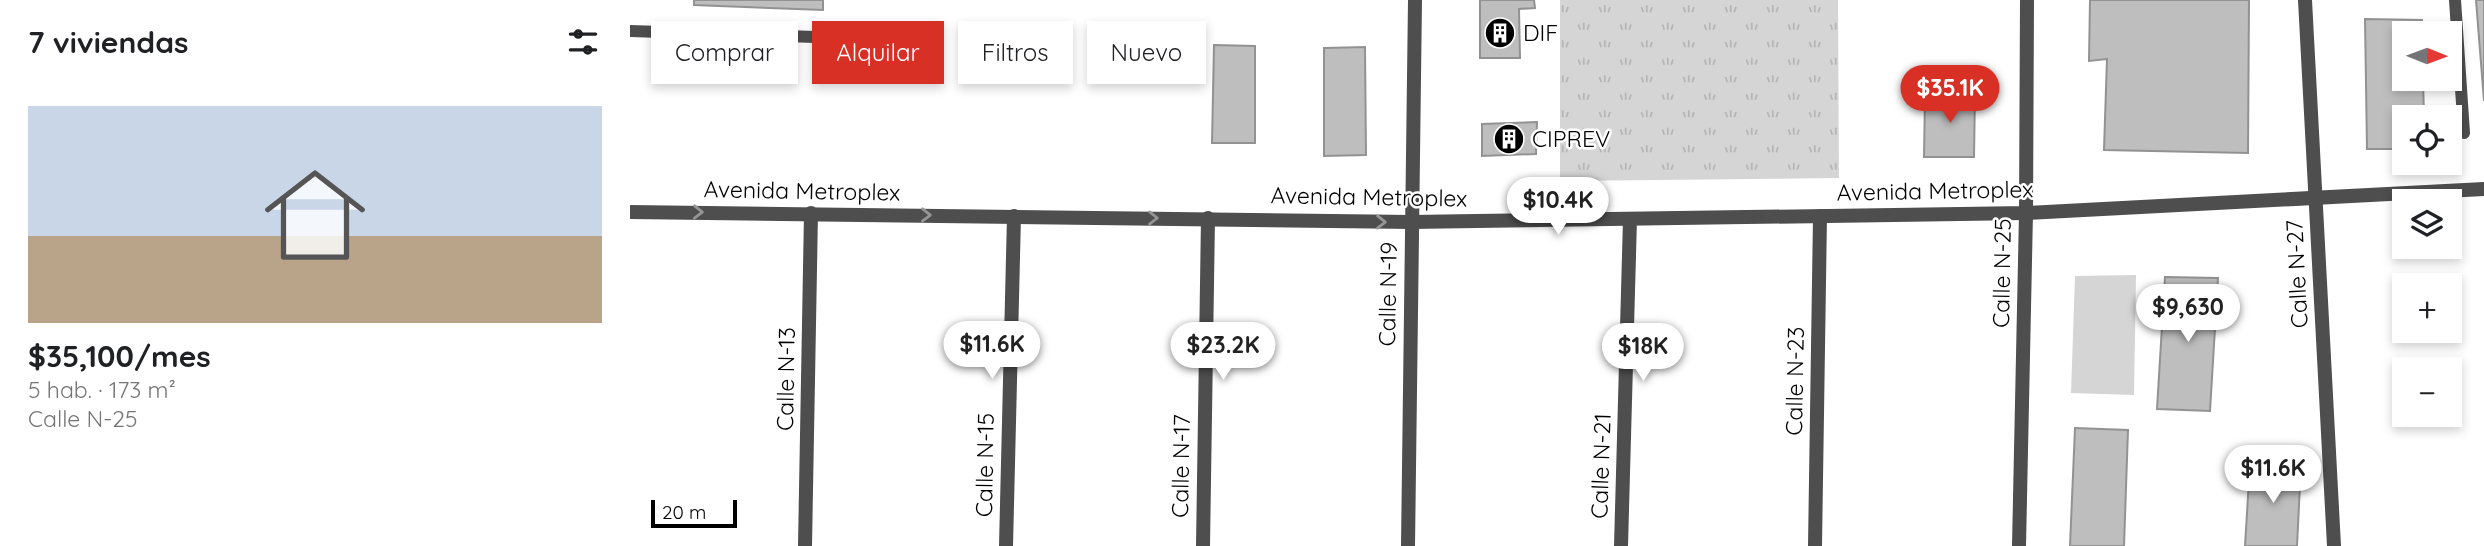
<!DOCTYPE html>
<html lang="es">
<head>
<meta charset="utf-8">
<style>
  body { margin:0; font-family:Quicksand,sans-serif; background:#f6f6f6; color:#202124; height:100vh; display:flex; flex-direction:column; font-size:26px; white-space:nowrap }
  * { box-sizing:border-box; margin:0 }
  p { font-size:23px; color:#757577 }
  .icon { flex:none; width:38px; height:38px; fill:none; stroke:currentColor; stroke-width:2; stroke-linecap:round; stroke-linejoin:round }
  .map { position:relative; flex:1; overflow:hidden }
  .sheet { display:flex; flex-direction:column; background:#fff; width:630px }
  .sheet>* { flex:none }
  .guide { position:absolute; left:21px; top:21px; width:665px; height:63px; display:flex; gap:14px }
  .needle { width:46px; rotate:91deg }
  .fabs { position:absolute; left:1762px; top:21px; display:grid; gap:14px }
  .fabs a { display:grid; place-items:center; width:70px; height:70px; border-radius:0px; background:#fff; box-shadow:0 4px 10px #0003; font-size:35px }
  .scale { position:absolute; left:21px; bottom:18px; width:86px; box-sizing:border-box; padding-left:7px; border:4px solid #000; border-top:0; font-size:19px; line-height:24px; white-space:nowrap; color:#000; -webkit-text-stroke:5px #fff; paint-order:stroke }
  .price { position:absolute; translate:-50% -60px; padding:0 16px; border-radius:24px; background:#fff; color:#222; font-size:23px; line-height:46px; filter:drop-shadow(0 2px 4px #0008) }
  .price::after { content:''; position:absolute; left:50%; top:42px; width:21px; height:16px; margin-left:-10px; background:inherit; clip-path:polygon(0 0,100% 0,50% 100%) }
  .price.current { background:#d93025; color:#fff }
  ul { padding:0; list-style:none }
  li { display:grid; align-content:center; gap:14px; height:371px; padding:0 28px }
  li span { display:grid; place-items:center; height:217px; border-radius:0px; color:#555 }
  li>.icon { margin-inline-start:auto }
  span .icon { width:126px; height:126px; fill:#fffc; stroke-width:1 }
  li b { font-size:30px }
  h2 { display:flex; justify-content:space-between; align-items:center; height:84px; padding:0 28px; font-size:30px }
  .chip { padding:0 24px; border-radius:0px; background:#fff; box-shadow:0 4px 10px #0003; font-size:24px; line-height:63px }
  .chip.current { background:#d93025; color:#fff }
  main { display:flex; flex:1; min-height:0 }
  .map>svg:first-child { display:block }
  .green { fill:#d5d5d5 }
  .park { fill:url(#park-tufts) }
  .building { fill:#bebebe; stroke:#929292; stroke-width:2 }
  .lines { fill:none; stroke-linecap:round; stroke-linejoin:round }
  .service { stroke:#4e4e4e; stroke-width:12 }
  .minor { stroke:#4e4e4e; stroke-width:14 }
  .oneway { stroke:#959595 }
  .labels { text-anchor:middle; stroke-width:5; stroke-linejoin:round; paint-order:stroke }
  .poi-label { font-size:23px; fill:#000; stroke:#fff; text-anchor:start }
  .street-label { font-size:23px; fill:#000; stroke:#fff }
</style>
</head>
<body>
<main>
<section class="sheet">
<h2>7 viviendas<svg class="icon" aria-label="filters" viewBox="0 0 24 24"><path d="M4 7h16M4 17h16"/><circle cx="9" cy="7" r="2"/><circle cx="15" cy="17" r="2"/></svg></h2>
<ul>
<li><span style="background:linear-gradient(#c9d6e8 60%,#b9a48a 0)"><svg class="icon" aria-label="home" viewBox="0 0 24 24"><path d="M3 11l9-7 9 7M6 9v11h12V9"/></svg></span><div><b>$35,100/mes</b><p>5 hab. · 173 m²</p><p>Calle N-25</p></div></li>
</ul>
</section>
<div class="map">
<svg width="1854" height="546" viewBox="0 0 1854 546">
  <defs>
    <pattern id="park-tufts" width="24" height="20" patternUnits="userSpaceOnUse" patternTransform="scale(1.75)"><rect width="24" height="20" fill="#d5d5d5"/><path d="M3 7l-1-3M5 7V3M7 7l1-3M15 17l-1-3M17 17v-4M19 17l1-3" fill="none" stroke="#b5b5b5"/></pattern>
  </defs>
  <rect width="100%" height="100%" fill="#fff"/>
  <path class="green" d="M1506 275 1504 395 1441 393 1445 276Z"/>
  <path class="park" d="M930 0H1208L1209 178 930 181Z"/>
  <g class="building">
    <path d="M64 0H193V10L64 5Z"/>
    <path d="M850 0H904L905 8 889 9 890 58H850Z"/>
    <path d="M1460 0H1619L1618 153 1474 150 1477 59 1459 61Z"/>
    <path d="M1846 0H1854V101Z"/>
    <path d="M1735 19 1792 20V33H1774V79H1793L1794 117H1774V149H1737Z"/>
    <path d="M584 45 625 46V143H582Z"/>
    <path d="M735 47 736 155 694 156V48Z"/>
    <path d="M1345 93 1344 157H1294L1295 94Z"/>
    <path d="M907 122 906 154 852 156V124Z"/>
    <path d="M1535 277 1588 278 1580 411 1527 409Z"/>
    <path d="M1445 428 1498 430 1494 546H1440Z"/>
    <path d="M1620 463 1671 464 1667 546H1615Z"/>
  </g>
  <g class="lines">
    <g class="service">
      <path d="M1825 0 1834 133"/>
      <path d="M0 31 216 38"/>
    </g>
    <g class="minor">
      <path d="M1675 0 1704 546"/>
      <path d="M0 212 781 222 1396 213 1854 189"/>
      <path d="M175 546 181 213"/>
      <path d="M376 546 384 216"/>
      <path d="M573 546 578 218"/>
      <path d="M778 546 785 0"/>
      <path d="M991 546 1000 219"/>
      <path d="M1185 546 1190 216"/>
      <path d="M1389 546 1396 213 1397 0"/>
    </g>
  </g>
  <defs><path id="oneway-chevron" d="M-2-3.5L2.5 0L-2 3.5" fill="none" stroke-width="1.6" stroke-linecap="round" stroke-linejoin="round" transform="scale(1.75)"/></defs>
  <g class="oneway">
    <use href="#oneway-chevron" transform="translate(68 212) rotate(1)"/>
    <use href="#oneway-chevron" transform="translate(296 215) rotate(1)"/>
    <use href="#oneway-chevron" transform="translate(523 218)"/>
    <use href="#oneway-chevron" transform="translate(751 222) rotate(1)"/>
  </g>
  <defs>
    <g id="building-disc" transform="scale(1.575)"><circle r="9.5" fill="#000" stroke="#fff"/><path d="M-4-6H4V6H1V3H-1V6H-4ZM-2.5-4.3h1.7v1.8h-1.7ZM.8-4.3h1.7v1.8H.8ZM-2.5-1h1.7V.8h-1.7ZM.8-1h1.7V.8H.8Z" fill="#fff"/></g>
  </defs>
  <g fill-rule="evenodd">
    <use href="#building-disc" x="870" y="33"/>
    <use href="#building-disc" x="879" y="139"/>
  </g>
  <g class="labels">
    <g class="poi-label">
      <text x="893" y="41">DIF</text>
      <text x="902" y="147">CIPREV</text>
    </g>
    <g class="street-label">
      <text transform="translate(172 191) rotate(1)" y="8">Avenida Metroplex</text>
      <text transform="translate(1305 191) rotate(-1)" y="8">Avenida Metroplex</text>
      <text transform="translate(739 197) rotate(1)" y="8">Avenida Metroplex</text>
      <text transform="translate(1372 273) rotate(-89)" y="8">Calle N-25</text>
      <text transform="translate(1667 274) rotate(-93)" y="8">Calle N-27</text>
      <text transform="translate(758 294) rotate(-89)" y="8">Calle N-19</text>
      <text transform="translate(156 379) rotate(-89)" y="8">Calle N-13</text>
      <text transform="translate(1165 381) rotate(-89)" y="8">Calle N-23</text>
      <text transform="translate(355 465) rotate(-89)" y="8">Calle N-15</text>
      <text transform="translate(551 466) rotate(-89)" y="8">Calle N-17</text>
      <text transform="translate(971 466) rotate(-88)" y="8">Calle N-21</text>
    </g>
  </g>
</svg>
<div class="fabs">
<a><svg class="needle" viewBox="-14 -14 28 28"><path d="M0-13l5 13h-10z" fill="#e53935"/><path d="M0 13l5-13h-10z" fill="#757577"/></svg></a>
<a><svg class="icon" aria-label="locate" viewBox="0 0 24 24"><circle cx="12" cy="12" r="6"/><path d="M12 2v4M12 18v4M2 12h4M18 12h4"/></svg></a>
<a><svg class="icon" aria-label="layers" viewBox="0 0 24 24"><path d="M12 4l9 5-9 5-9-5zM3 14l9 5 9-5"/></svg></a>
<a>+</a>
<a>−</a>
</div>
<div class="scale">20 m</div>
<b class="price current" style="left:1320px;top:125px">$35.1K</b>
<b class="price" style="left:928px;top:237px">$10.4K</b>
<b class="price" style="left:1558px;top:344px">$9,630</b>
<b class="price" style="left:362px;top:381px">$11.6K</b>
<b class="price" style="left:593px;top:382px">$23.2K</b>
<b class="price" style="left:1013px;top:383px">$18K</b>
<b class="price" style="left:1643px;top:505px">$11.6K</b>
<div class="guide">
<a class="chip">Comprar</a>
<a class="chip current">Alquilar</a>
<a class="chip">Filtros</a>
<a class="chip">Nuevo</a>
</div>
</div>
</main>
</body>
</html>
